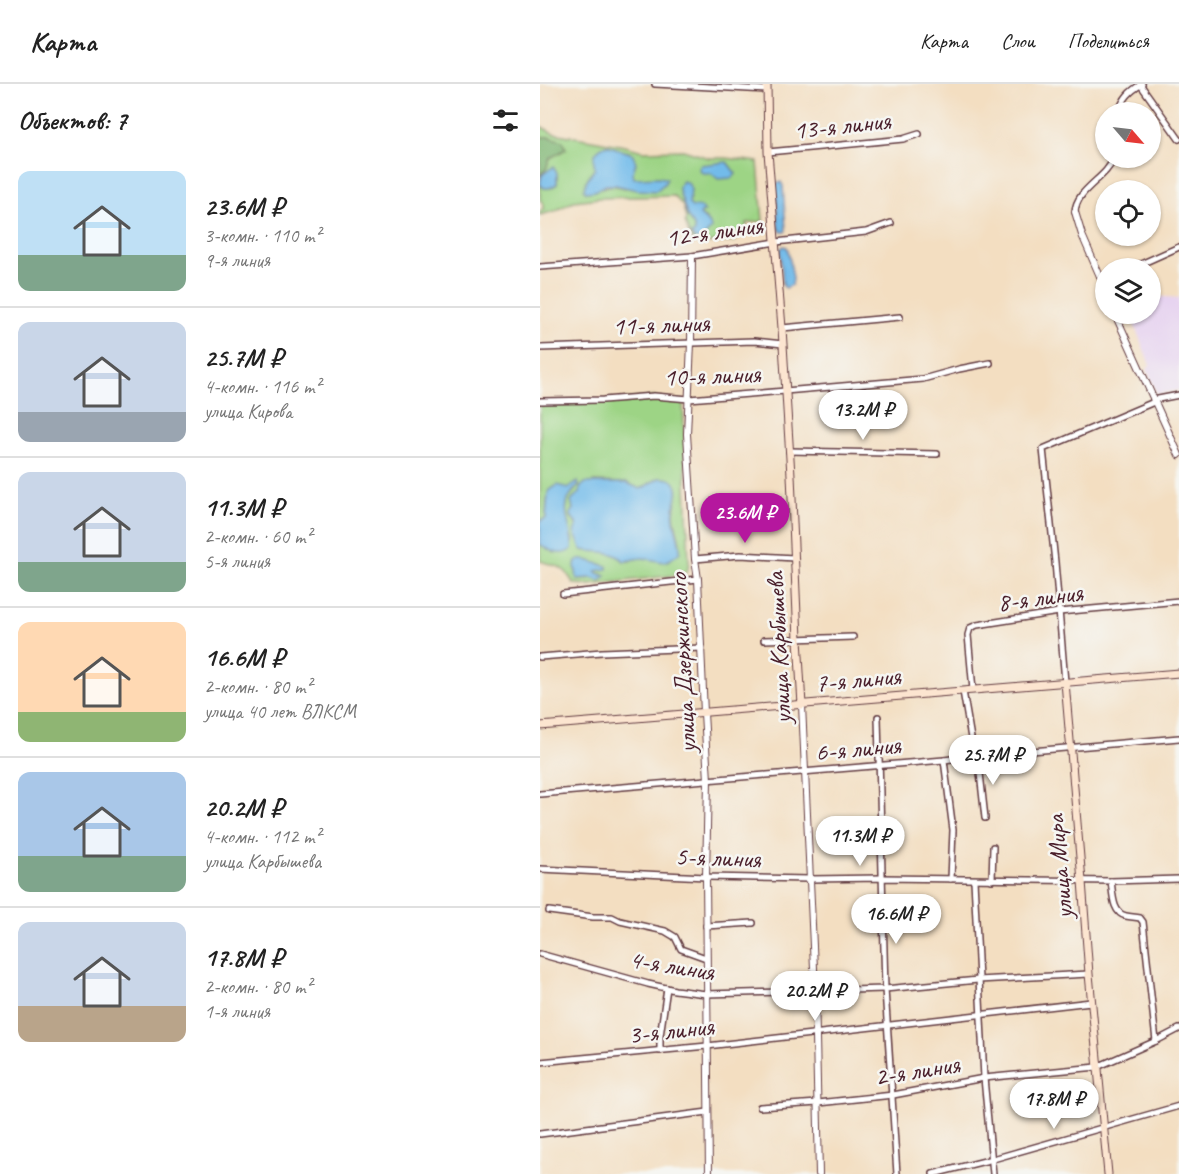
<!DOCTYPE html>
<html lang="ru">
<head>
<meta charset="utf-8">
<style>
  body { margin:0; font-family:Caveat,sans-serif; background:#f6f6f6; color:#222; height:100vh; display:flex; flex-direction:column; font-size:22px; white-space:nowrap }
  * { box-sizing:border-box; margin:0 }
  p { font-size:20px; color:#767676 }
  .icon { flex:none; width:33px; height:33px; fill:none; stroke:currentColor; stroke-width:2; stroke-linecap:round; stroke-linejoin:round }
  .map { position:relative; flex:1; overflow:hidden }
  .side { display:flex; flex-direction:column; background:#fff; width:540px }
  .side>* { flex:none }
  .needle { width:39px; rotate:118deg }
  .buttons { position:absolute; left:555px; top:18px; display:grid; gap:12px }
  .buttons a { display:grid; place-items:center; width:66px; height:66px; border-radius:50%; background:#fff; box-shadow:0 2px 4px #0004; font-size:30px }
  .price { position:absolute; translate:-50% -51px; padding:0 14px; border-radius:21px; background:#fff; color:#222; font-size:20px; line-height:39px; filter:drop-shadow(0 2px 3px #0008) }
  .price::after { content:''; position:absolute; left:50%; top:36px; width:18px; height:14px; margin-left:-9px; background:inherit; clip-path:polygon(0 0,100% 0,50% 100%) }
  .price.selected { background:#b5179e; color:#fff }
  ul { padding:0; list-style:none }
  li { display:flex; align-items:center; gap:18px; height:150px; padding:0 18px }
  li+li { border-top:2px solid #e0e0e0 }
  li span { display:grid; place-items:center; flex:none; width:168px; height:120px; border-radius:12px; color:#555 }
  li>.icon { margin-inline-start:auto }
  span .icon { width:72px; height:72px; fill:#fffc; stroke-width:1 }
  li b { font-size:26px }
  h2 { display:flex; justify-content:space-between; align-items:center; height:72px; padding:0 18px; font-size:26px }
  header { display:flex; align-items:center; gap:36px; box-sizing:border-box; height:84px; padding:0 30px; background:#fff; border-bottom:2px solid #e0e0e0 }
  header strong { font-size:28px }
  nav { display:flex; gap:33px; margin-inline-start:auto; font-size:21px }
  main { display:flex; flex:1; min-height:0 }
  .map>svg:first-child { display:block }
  .built { fill:#e6d2f0 }
  .green { fill:#9dd485; stroke:#747a58; stroke-width:1.5; fill-rule:evenodd }
  .forest { fill:#7eb672; stroke:#646a4e; stroke-width:1.5 }
  .water { fill:#72bbea; stroke:#5e6d8a; stroke-width:1.5 }
  .lines { fill:none; stroke-linecap:round; stroke-linejoin:round }
  .minor-casing { stroke:#633c42; stroke-width:8 }
  .tertiary-casing { stroke:#633c42; stroke-width:8 }
  .secondary-casing { stroke:#633c42; stroke-width:9 }
  .minor { stroke:#fff; stroke-width:5 }
  .tertiary { stroke:#fff; stroke-width:6 }
  .secondary { stroke:#fce5d0; stroke-width:7 }
  .labels { text-anchor:middle; stroke-width:5; stroke-linejoin:round; paint-order:stroke }
  .street-label { font-size:26px; fill:#4a1f2b; stroke:#f6f6f2 }
</style>
</head>
<body>
<header>
<strong>Карта</strong>
<nav><a>Карта</a><a>Слои</a><a>Поделиться</a></nav>
</header>
<main>
<section class="side">
<h2>Объектов: 7<svg class="icon" aria-label="filters" viewBox="0 0 24 24"><path d="M4 7h16M4 17h16"/><circle cx="9" cy="7" r="2"/><circle cx="15" cy="17" r="2"/></svg></h2>
<ul>
<li><span style="background:linear-gradient(#bfe0f5 70%,#7fa58c 0)"><svg class="icon" aria-label="home" viewBox="0 0 24 24"><path d="M3 11l9-7 9 7M6 9v11h12V9"/></svg></span><div><b>23.6M ₽</b><p>3-комн. · 110 m²</p><p>9-я линия</p></div></li>
<li><span style="background:linear-gradient(#c9d6e8 75%,#9aa5b1 0)"><svg class="icon" aria-label="home" viewBox="0 0 24 24"><path d="M3 11l9-7 9 7M6 9v11h12V9"/></svg></span><div><b>25.7M ₽</b><p>4-комн. · 116 m²</p><p>улица Кирова</p></div></li>
<li><span style="background:linear-gradient(#c9d6e8 75%,#7fa58c 0)"><svg class="icon" aria-label="home" viewBox="0 0 24 24"><path d="M3 11l9-7 9 7M6 9v11h12V9"/></svg></span><div><b>11.3M ₽</b><p>2-комн. · 60 m²</p><p>5-я линия</p></div></li>
<li><span style="background:linear-gradient(#ffd9b3 75%,#8fb573 0)"><svg class="icon" aria-label="home" viewBox="0 0 24 24"><path d="M3 11l9-7 9 7M6 9v11h12V9"/></svg></span><div><b>16.6M ₽</b><p>2-комн. · 80 m²</p><p>улица 40 лет ВЛКСМ</p></div></li>
<li><span style="background:linear-gradient(#a9c7e8 70%,#7fa58c 0)"><svg class="icon" aria-label="home" viewBox="0 0 24 24"><path d="M3 11l9-7 9 7M6 9v11h12V9"/></svg></span><div><b>20.2M ₽</b><p>4-комн. · 112 m²</p><p>улица Карбышева</p></div></li>
<li><span style="background:linear-gradient(#c9d6e8 70%,#b9a48a 0)"><svg class="icon" aria-label="home" viewBox="0 0 24 24"><path d="M3 11l9-7 9 7M6 9v11h12V9"/></svg></span><div><b>17.8M ₽</b><p>2-комн. · 80 m²</p><p>1-я линия</p></div></li>
</ul>
</section>
<div class="map">
<svg width="639" height="1090" viewBox="0 0 639 1090">
  <rect width="100%" height="100%" fill="#f6f6f2"/>
  <filter id="ink" filterUnits="userSpaceOnUse"><feTurbulence type="fractalNoise" baseFrequency=".0167" numOctaves="2"/><feDisplacementMap in="SourceGraphic" scale="12" xChannelSelector="R" yChannelSelector="G"/><feConvolveMatrix kernelMatrix="1 2 1 2 8 2 1 2 1" color-interpolation-filters="sRGB"/></filter>
  <filter id="wash" filterUnits="userSpaceOnUse"><feTurbulence type="fractalNoise" baseFrequency=".008" numOctaves="4" result="noise"/><feDisplacementMap in="SourceGraphic" scale="24" xChannelSelector="R" yChannelSelector="G"/><feGaussianBlur stdDeviation="1.35" result="paint"/><feColorMatrix in="noise" values="0 0 0 0 0 0 0 0 0 0 0 0 0 0 0 0 0 1.4 0 .05"/><feComposite in="paint" operator="in"/></filter>
  <g filter="url(#wash)">
    <rect width="100%" height="100%" fill="#f3dec1"/>
    <path class="built" d="M611 212 639 214V306L617 310 607 285 610 281 590 230H610Z"/>
    <g class="green">
      <path d="M0 42 13 49 85 62 103 67 143 66 169 74H186L218 78 223 137 207 139 206 148 193 158 154 159 149 150 145 138 146 135 143 122 134 112 60 114 34 117 15 127 0 131V127L3 125V119L0 116V100L4 104H10L17 100V89L2 91 0 98C0 93 7 81 10 74L26 65 9 53H0ZM73 63 82 67 89 68 92 90 94 94H102L85 104C73 100 66 102 55 107L46 98 55 84ZM151 105 149 120 152 123 162 128 160 131 166 135 167 148 161 156 151 150 155 149 154 142 148 134 139 107Z"/>
      <path d="M115 313 143 318 149 480 147 488 138 491 50 501 34 500 26 488 19 483 0 477V460L15 469 33 458 25 430 28 414 39 401 7 415 6 434 0 437V322ZM119 394 136 417C131 435 138 444 140 460L89 477H84C69 464 58 469 42 466L38 456 37 442 30 431 40 409 53 398 87 399 100 405 104 403ZM43 475 58 480H61L65 484 56 487 57 489 62 490 57 496 52 494 40 496Z"/>
    </g>
    <path class="forest" d="M0 53H9L23 57 26 65 10 74 6 85 0 92Z"/>
    <g class="water">
      <path d="M67 61 93 70 96 79 92 90 94 94 120 93 127 95 124 100 116 107 97 106 75 101H66L55 107 46 108 44 105 46 98 55 84C52 72 55 65 67 61Z"/>
      <path d="M187 78 196 90 192 94 178 95 171 89H163L159 85 161 81Z"/>
      <path d="M13 83 17 89V100L10 104H4L0 100 2 91Z"/>
      <path d="M143 97 148 99 151 105 149 120 152 123C158 121 162 122 165 128H162L160 131 170 140 171 145 161 156H155L151 150 155 149 154 142 148 134 139 107V102Z"/>
      <path d="M241 98 243 102 246 146 245 148H241L238 143 236 100Z"/>
      <path d="M243 162 247 163 248 166 253 194 252 201 246 204 243 202 240 166Z"/>
      <path d="M119 394C126 394 133 394 136 401 140 408 135 417 134 425 131 440 141 453 140 468 123 483 123 477 103 474 97 474 90 477 84 477 71 465 57 469 42 466L34 448 37 441 30 430 33 425 31 418 35 412 40 409V404L45 399H87L100 405 104 403Z"/>
      <path d="M38 398 39 401C36 404 32 408 30 412 20 428 34 448 32 465 21 474 10 467 0 460V437L6 434 8 409 9 406 18 401 24 403 28 405Z"/>
      <path d="M39 475H43L67 482V485L56 487 57 489 66 492 60 497 52 494 37 495 35 481 36 477Z"/>
    </g>
  </g>
  <g filter="url(#ink)">
    <g class="lines">
      <g class="minor-casing">
        <g id="minor">
          <path d="M115 0 227 6"/>
          <path d="M600 0 639 55"/>
          <path d="M579 28C583 14 590 7 602 0"/>
          <path d="M228 68 333 58 363 55 379 50"/>
          <path d="M535 128C536 105 566 95 574 74"/>
          <path d="M0 183 152 172 236 158 326 148 351 139"/>
          <path d="M592 184 639 163"/>
          <path d="M242 244 360 233"/>
          <path d="M0 264 214 257 243 260"/>
          <path d="M613 316 639 311"/>
          <path d="M0 317 63 316 114 312 149 315 245 307 383 295 419 285 450 279"/>
          <path d="M249 367 397 370"/>
          <path d="M155 475 200 471 254 474"/>
          <path d="M23 510 158 495"/>
          <path d="M224 556 313 553"/>
          <path d="M0 573 62 568 162 564"/>
          <path d="M525 598 515 478 503 365 614 318"/>
          <path d="M433 606 428 551 430 544 437 541 519 528 639 517"/>
          <path d="M423 607 434 672"/>
          <path d="M338 633 345 905 357 1090"/>
          <path d="M440 671V689L445 734"/>
          <path d="M404 676 413 746 411 795"/>
          <path d="M0 710 404 676 434 672 639 654"/>
          <path d="M0 785 166 793 270 795 342 794 571 797 639 795"/>
          <path d="M434 796 444 994 453 1090"/>
          <path d="M452 796 453 763"/>
          <path d="M571 797C573 809 572 829 586 832 591 833 595 833 600 834L603 838 616 957"/>
          <path d="M9 827 53 833H72L80 837 125 847 135 853 141 865 166 874"/>
          <path d="M166 842 213 839"/>
          <path d="M0 870 108 900 135 906 166 910 345 905 438 896 549 890"/>
          <path d="M120 967V952L127 904"/>
          <path d="M0 978 167 962 551 918"/>
          <path d="M220 1023 278 1019 353 1011 444 994 557 983 616 957 639 945"/>
          <path d="M0 1050 168 1028"/>
          <path d="M393 1090 453 1075 639 1022"/>
        </g>
      </g>
      <g class="tertiary-casing">
        <g id="tertiary">
          <path d="M535 128 542 151 566 206"/>
          <path d="M152 172 151 259 147 350 155 475 158 495 164 629 168 696 166 793 169 1090"/>
          <path d="M575 230 639 371"/>
          <path d="M262 621 275 906 279 1090"/>
        </g>
      </g>
      <g class="secondary-casing">
        <g id="secondary">
          <path d="M227 0 228 68 242 244 251 391 258 555 262 621"/>
          <path d="M525 598 542 797 549 890 568 1090"/>
          <path d="M0 642 639 589"/>
        </g>
      </g>
      <use href="#minor" class="minor"/>
      <use href="#tertiary" class="tertiary"/>
      <use href="#secondary" class="secondary"/>
    </g>
  </g>
  <g class="labels">
    <g class="street-label">
      <text transform="translate(302 41) rotate(-6)" y="9">13-я линия</text>
      <text transform="translate(174 147) rotate(-8)" y="9">12-я линия</text>
      <text transform="translate(121 240) rotate(-2)" y="9">11-я линия</text>
      <text transform="translate(172 291) rotate(-2)" y="9">10-я линия</text>
      <text transform="translate(500 513) rotate(-7)" y="9">8-я линия</text>
      <text transform="translate(238 564) rotate(-93)" y="9">улица Карбышева</text>
      <text transform="translate(142 579) rotate(-93)" y="9">улица Дзержинского</text>
      <text transform="translate(318 595) rotate(-5)" y="9">7-я линия</text>
      <text transform="translate(318 664) rotate(-5)" y="9">6-я линия</text>
      <text transform="translate(178 773) rotate(2)" y="9">5-я линия</text>
      <text transform="translate(519 783) rotate(-95)" y="9">улица Мира</text>
      <text transform="translate(132 881) rotate(9)" y="9">4-я линия</text>
      <text transform="translate(131 946) rotate(-6)" y="9">3-я линия</text>
      <text transform="translate(377 986) rotate(-9)" y="9">2-я линия</text>
    </g>
  </g>
</svg>
<div class="buttons">
<a><svg class="needle" viewBox="-14 -14 28 28"><path d="M0-13l5 13h-10z" fill="#e53935"/><path d="M0 13l5-13h-10z" fill="#767676"/></svg></a>
<a><svg class="icon" aria-label="locate" viewBox="0 0 24 24"><circle cx="12" cy="12" r="6"/><path d="M12 2v4M12 18v4M2 12h4M18 12h4"/></svg></a>
<a><svg class="icon" aria-label="layers" viewBox="0 0 24 24"><path d="M12 4l9 5-9 5-9-5zM3 14l9 5 9-5"/></svg></a>
</div>
<b class="price" style="left:323px;top:357px">13.2M ₽</b>
<b class="price selected" style="left:205px;top:460px">23.6M ₽</b>
<b class="price" style="left:453px;top:702px">25.7M ₽</b>
<b class="price" style="left:320px;top:783px">11.3M ₽</b>
<b class="price" style="left:356px;top:861px">16.6M ₽</b>
<b class="price" style="left:275px;top:938px">20.2M ₽</b>
<b class="price" style="left:514px;top:1046px">17.8M ₽</b>
</div>
</main>
</body>
</html>
